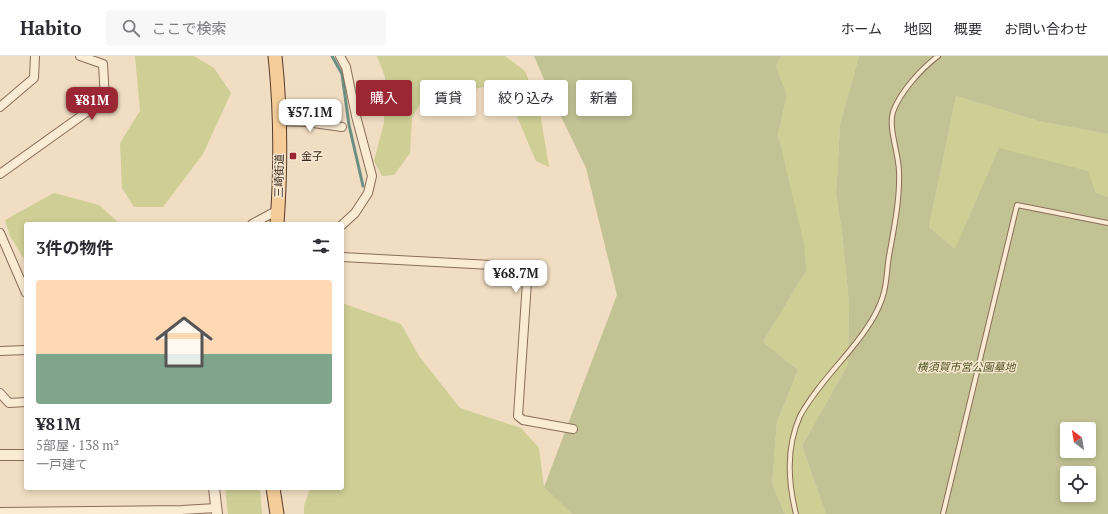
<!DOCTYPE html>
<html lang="ja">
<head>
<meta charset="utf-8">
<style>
  body { margin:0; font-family:"PT Serif","Noto Sans JP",serif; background:#f7f7f7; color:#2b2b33; height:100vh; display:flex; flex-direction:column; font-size:15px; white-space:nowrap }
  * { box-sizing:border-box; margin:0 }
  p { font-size:13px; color:#7c7c81 }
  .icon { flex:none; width:22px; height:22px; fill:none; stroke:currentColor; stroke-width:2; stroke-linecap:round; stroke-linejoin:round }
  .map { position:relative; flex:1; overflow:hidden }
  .drawer { position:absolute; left:24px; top:166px; width:320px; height:268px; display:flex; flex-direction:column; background:#fff; border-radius:4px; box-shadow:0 2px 6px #0003 }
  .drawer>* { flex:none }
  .banner { position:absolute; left:356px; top:24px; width:380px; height:36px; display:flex; gap:8px }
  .needle { width:26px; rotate:329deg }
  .tools { position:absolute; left:1060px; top:366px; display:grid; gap:8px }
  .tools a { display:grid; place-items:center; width:36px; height:36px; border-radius:4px; background:#fff; box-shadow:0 2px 6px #0003; font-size:20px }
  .price { position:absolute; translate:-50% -34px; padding:0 9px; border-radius:8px; background:#fff; color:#222; font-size:13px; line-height:26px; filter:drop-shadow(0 1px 2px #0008) }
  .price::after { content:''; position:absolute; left:50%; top:24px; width:12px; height:9px; margin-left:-6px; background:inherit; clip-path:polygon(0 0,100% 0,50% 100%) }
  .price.current { background:#9b2634; color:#fff }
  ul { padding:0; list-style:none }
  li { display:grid; align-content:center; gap:8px; height:212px; padding:0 12px }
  li span { display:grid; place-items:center; height:124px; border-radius:4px; color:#555 }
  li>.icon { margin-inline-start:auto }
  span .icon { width:72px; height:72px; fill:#fffc; stroke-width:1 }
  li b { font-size:17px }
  h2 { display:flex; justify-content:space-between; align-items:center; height:48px; padding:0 12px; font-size:17px }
  .pill { padding:0 14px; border-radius:4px; background:#fff; box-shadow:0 2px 6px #0003; font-size:14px; line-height:36px }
  .pill.current { background:#9b2634; color:#fff }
  header { display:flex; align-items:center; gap:24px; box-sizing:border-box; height:56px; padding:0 20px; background:#fff; border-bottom:1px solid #e1e1e2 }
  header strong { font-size:19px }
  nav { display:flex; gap:22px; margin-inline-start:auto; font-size:14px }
  .search { width:280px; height:36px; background:#f7f7f7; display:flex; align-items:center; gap:10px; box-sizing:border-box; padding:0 14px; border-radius:4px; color:#7c7c81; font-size:15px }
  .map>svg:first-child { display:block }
  .green { fill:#cece95 }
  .cemetery { fill:#c2c295; fill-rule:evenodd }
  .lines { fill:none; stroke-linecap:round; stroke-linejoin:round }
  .stream { stroke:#6b9083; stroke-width:3 }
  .service-casing { stroke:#8a6d58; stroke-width:6 }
  .minor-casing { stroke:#8a6d58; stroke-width:10 }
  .tertiary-casing { stroke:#8a6d58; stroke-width:12 }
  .primary-casing { stroke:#573c2d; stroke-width:15 }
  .service { stroke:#faebd5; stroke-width:4 }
  .minor { stroke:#faebd5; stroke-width:8 }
  .tertiary { stroke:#faebd5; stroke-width:10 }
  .primary { stroke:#f4cd98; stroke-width:13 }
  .poi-dot { fill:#9b2634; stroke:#f7e8d1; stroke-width:1.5 }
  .labels { text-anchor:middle; stroke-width:3; stroke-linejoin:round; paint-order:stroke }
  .poi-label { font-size:11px; fill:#39271d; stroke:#f7e8d1; text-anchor:start }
  .street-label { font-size:11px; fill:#39271d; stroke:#f7e8d1 }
  .park-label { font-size:11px; font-style:italic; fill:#4f5623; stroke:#f7e8d1 }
</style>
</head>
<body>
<header>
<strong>Habito</strong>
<div class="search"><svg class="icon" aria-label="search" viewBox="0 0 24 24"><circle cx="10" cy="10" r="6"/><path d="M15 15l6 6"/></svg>ここで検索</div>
<nav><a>ホーム</a><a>地図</a><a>概要</a><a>お問い合わせ</a></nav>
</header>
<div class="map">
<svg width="1108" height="458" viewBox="0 0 1108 458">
  <rect width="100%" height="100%" fill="#f0ddc2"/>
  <g class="green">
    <path d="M135 0H194L214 12 231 37 203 98 163 151H134L122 132 120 87 140 55Z"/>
    <path d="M377 0H505L525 15 539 50 549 111 536 105 506 35 490 29 420 48 412 61 410 97 394 119 382 120 374 105 384 67 385 21Z"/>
    <path d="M781 0H859L840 69 836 138 842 177 849 247 848 308 802 390 826 458H785L772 428 777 366 798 314 763 286 806 215 778 79 787 39 776 10Z"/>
    <path d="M956 40 1042 66 1108 78V141L1096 138 955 193 929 171Z"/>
    <path d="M54 137 99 149 120 168H26V205L24 203 10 180 5 164Z"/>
    <path d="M342 247 401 268 419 300 460 352 521 372 539 392 544 431 572 458H304V450L310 432H342Z"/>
    <path d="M225 432H260L262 458H228Z"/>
  </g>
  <g class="cemetery">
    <path d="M534 0H781L776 10 787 39 778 79 804 188 806 215 763 286 798 314 777 366 772 428 785 458H572L544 431 617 239 586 112 552 42Z"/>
    <path d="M859 0H1108V78L1042 66 956 40 929 171 955 193 999 92 1088 115 1096 137 1108 141V458H826L802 390 848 308 849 247 842 177 836 138 840 69ZM1067 373H1089V395H1067ZM1067 417H1089V439H1067Z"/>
  </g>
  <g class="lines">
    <path class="stream" d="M332 0 342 18 349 69 363 130"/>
    <g class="service-casing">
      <g id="service">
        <path d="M796 458C788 426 786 391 800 360 813 336 834 314 851 293 865 276 879 257 884 236 887 224 887 212 889 200 894 172 900 144 899 116 899 98 888 72 893 56 900 36 921 13 938 0"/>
        <path d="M943 458 1017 149 1108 167"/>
      </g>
    </g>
    <g class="minor-casing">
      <g id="minor">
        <path d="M340 0 346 11 356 60 372 120 368 137 355 157 342 169"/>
        <path d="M0 51 34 22 35 0"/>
        <path d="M279 65 306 66 342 71"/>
        <path d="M0 118 105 43 103 8 80 0"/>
        <path d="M252 168 278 154"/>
        <path d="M0 177 26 237"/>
        <path d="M342 201 528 211 518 360 523 364 573 373"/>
        <path d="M0 295 26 294"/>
        <path d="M0 337 9 347 26 346"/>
        <path d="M1 458V456L182 454 216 452"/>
      </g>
    </g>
    <g class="tertiary-casing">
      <g id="tertiary">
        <path d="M0 399H26"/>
        <path d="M214 432 217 458"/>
      </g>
    </g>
    <g class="primary-casing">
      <g id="primary">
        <path d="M275 0C281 56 281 112 277 168"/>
        <path d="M273 432 277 458"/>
      </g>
    </g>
    <use href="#service" class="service"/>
    <use href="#minor" class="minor"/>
    <use href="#tertiary" class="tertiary"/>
    <use href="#primary" class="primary"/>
  </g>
  <rect class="poi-dot" x="289" y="96" width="8" height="8" rx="2"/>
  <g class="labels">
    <g class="poi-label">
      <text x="301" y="104">金子</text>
    </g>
    <g class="street-label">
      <text transform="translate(279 120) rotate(-89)" y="4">三崎街道</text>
    </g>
    <g class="park-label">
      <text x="966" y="315">横須賀市営公園墓地</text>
    </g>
  </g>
</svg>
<div class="tools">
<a><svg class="needle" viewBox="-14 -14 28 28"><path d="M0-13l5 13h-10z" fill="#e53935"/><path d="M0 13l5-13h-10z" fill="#7c7c81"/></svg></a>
<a><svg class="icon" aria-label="locate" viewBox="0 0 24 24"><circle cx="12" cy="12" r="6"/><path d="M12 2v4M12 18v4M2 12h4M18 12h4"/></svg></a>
</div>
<b class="price current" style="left:92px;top:65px">¥81M</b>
<b class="price" style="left:310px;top:77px">¥57.1M</b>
<b class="price" style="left:516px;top:238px">¥68.7M</b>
<div class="banner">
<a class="pill current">購入</a>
<a class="pill">賃貸</a>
<a class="pill">絞り込み</a>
<a class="pill">新着</a>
</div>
<section class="drawer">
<h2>3件の物件<svg class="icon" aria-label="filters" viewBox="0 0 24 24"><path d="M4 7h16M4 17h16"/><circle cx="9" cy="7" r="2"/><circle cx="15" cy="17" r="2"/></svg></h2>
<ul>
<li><span style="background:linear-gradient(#ffd9b3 60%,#7fa58c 0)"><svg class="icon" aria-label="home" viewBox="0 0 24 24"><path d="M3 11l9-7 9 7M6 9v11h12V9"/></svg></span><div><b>¥81M</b><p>5部屋 · 138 m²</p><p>一戸建て</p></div></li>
</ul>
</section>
</div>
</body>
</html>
